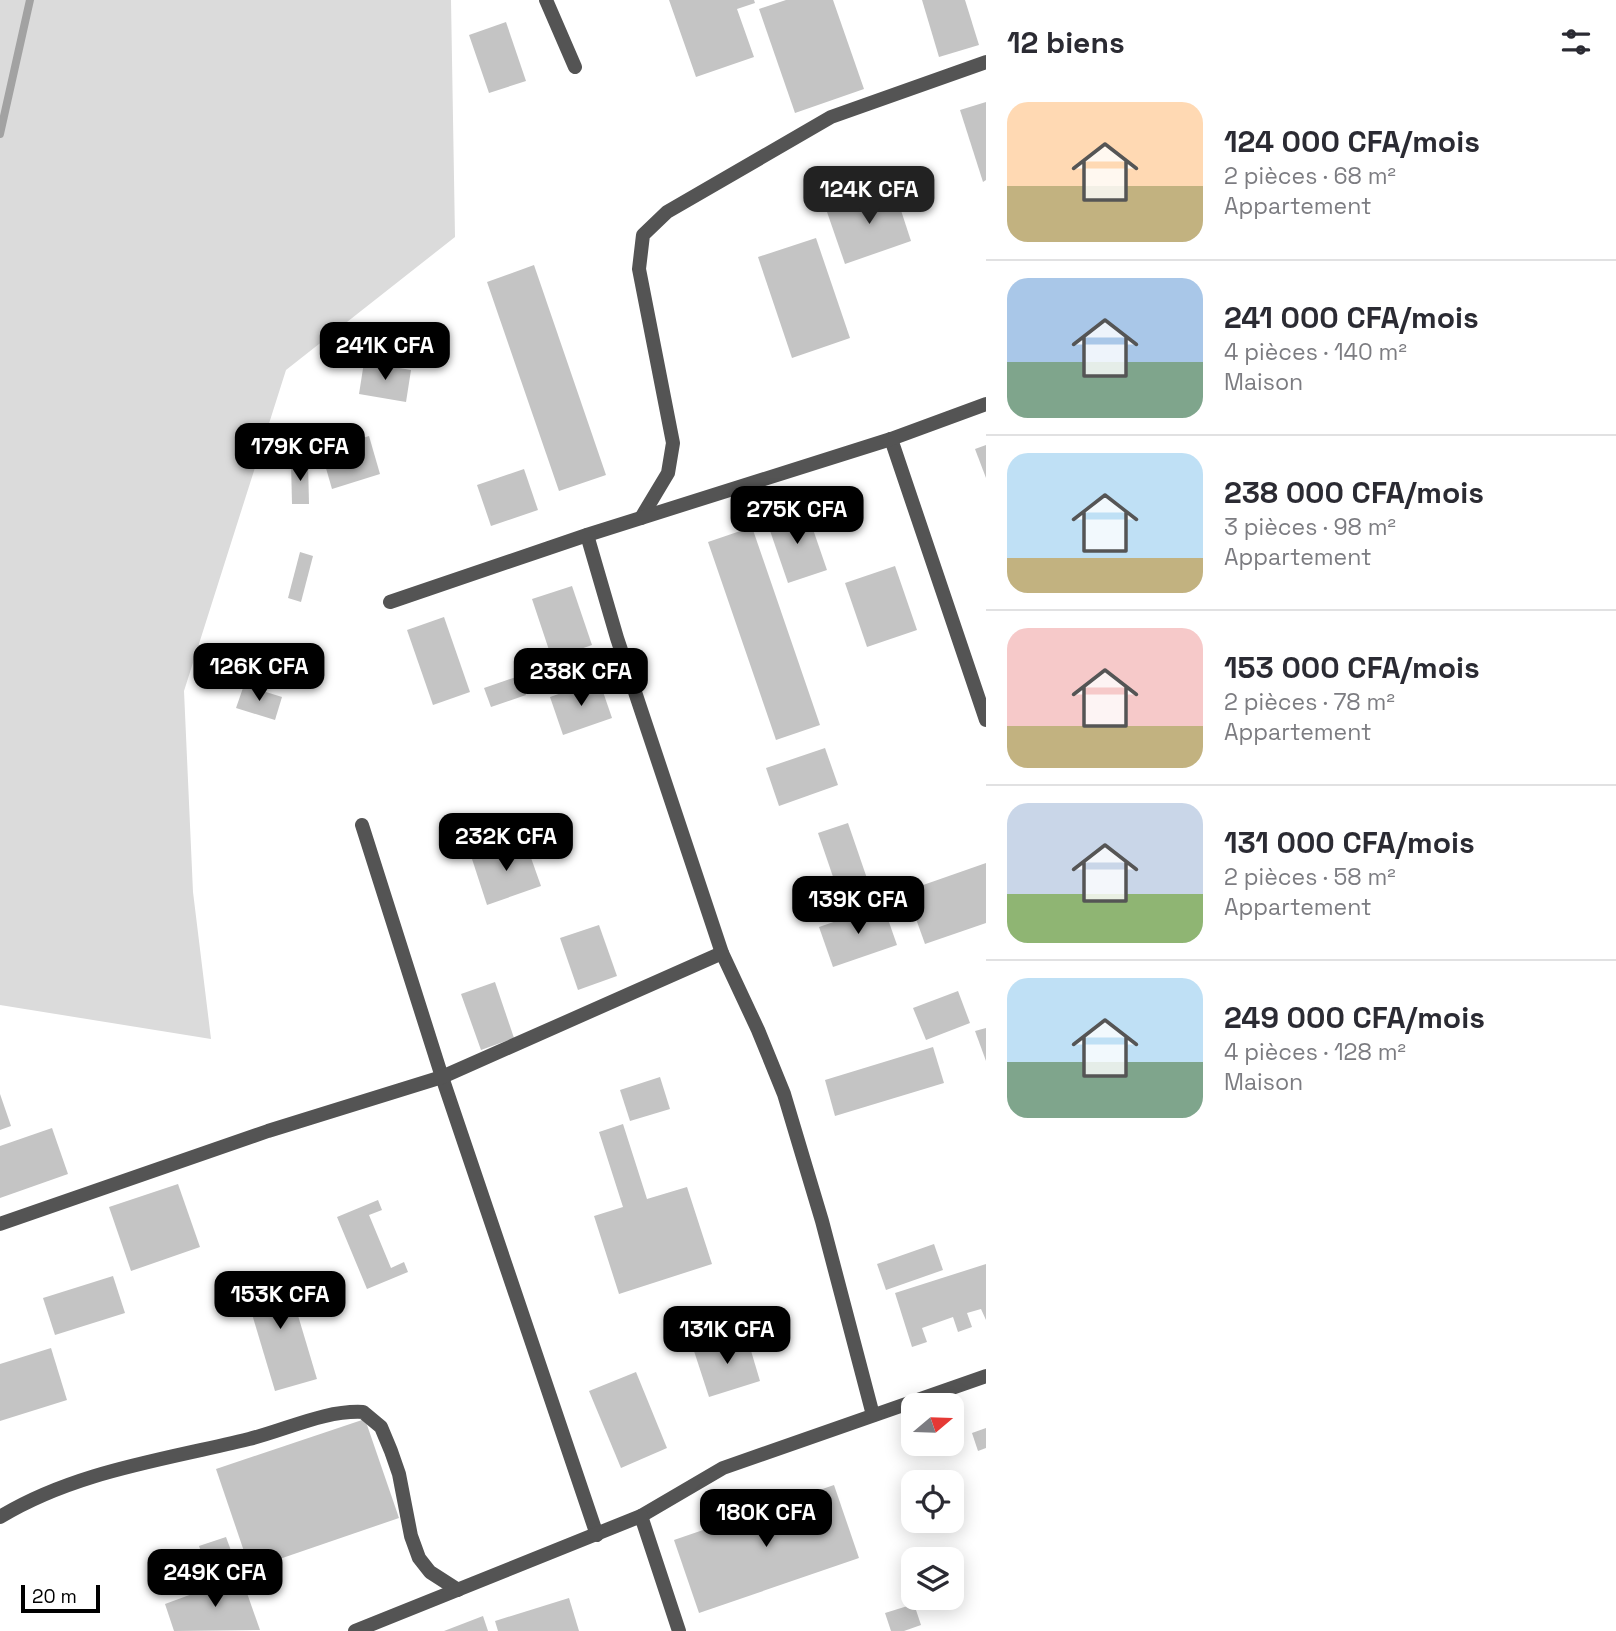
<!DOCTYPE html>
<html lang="fr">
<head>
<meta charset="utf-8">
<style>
  body { margin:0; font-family:"Space Grotesk",sans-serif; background:#f7f7f7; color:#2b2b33; height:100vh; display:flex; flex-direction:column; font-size:26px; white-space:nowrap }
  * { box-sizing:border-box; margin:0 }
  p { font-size:23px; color:#7c7c81 }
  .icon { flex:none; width:38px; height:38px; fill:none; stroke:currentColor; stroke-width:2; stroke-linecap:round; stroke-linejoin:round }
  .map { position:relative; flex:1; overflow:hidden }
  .panel { display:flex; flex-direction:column; background:#fff; width:630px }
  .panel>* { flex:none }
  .needle { width:46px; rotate:71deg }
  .buttons { position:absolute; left:901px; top:1393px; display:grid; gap:14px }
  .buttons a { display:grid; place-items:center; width:63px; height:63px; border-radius:14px; background:#fff; box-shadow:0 4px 18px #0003; font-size:35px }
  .scale { position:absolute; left:21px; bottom:18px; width:79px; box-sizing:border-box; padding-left:7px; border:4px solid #000; border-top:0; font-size:19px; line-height:24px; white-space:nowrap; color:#000; -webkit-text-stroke:5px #fff; paint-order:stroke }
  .price { position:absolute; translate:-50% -60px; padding:0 16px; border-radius:14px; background:#000; color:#fff; font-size:23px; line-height:46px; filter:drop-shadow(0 2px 4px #0008) }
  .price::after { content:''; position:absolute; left:50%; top:42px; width:21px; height:16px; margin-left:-10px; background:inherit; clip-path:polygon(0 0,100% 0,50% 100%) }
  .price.on { background:#222; color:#fff }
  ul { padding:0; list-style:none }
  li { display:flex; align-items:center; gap:21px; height:175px; padding:0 21px }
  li+li { border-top:2px solid #e1e1e2 }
  li span { display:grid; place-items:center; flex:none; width:196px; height:140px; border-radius:21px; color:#555 }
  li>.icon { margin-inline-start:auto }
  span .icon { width:84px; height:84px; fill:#fffc; stroke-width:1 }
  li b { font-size:30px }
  h2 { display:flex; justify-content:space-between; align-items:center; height:84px; padding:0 21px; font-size:30px }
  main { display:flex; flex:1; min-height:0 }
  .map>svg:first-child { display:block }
  .green { fill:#dbdbdb }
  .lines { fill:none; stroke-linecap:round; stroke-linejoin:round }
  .stream { stroke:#a2a2a2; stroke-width:8 }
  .building { fill:#c4c4c4 }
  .minor { stroke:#545454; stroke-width:14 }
</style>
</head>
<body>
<main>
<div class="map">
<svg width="986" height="1631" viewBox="0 0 986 1631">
  <rect width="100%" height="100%" fill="#fff"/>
  <path class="green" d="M0 0H451L455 237 286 370 184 691 193 892 211 1039 0 1005Z"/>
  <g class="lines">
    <path class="stream" d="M0 134 30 0"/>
  </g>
  <g class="building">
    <path d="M669 0H754L755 3 737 9 754 57 696 77Z"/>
    <path d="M786 0H833L864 89 795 113 759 9Z"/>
    <path d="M922 0H965L979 45 939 57Z"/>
    <path d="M506 22 526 81 489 93 469 35Z"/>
    <path d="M986 102V180L983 182 960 110Z"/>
    <path d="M894 189 911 241 845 264 827 212Z"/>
    <path d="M816 238 850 338 792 358 758 257Z"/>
    <path d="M534 265 606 475 559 491 487 282Z"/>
    <path d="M364 362 411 370 406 402 359 394Z"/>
    <path d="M369 436 380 474 332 489 321 451Z"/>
    <path d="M986 445V478L975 449Z"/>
    <path d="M291 462H308L309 504H292Z"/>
    <path d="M524 469 538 510 491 526 477 485Z"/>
    <path d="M806 509 827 570 788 583 767 522Z"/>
    <path d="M752 527 820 725 776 740 708 542Z"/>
    <path d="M300 552 313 556 301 602 288 598Z"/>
    <path d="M895 566 917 630 867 647 845 583Z"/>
    <path d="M572 586 592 645 552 659 532 599Z"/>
    <path d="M444 617 470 692 433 705 407 630Z"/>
    <path d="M519 676 526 695 491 707 484 688Z"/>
    <path d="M599 680 612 718 563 735 550 697Z"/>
    <path d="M244 685 282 697 275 720 236 708Z"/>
    <path d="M825 748 838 785 779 806 766 768Z"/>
    <path d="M848 823 872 893 842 903 818 833Z"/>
    <path d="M525 841 541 886 487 905 472 859Z"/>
    <path d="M986 863V923L925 944 906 891Z"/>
    <path d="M883 905 897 945 833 967 819 927Z"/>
    <path d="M599 925 617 976 578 990 560 938Z"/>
    <path d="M495 982 514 1038 481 1050 461 994Z"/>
    <path d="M958 991 970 1023 926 1040 913 1008Z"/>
    <path d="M986 1028V1061L975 1031Z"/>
    <path d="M933 1047 944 1083 835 1116 825 1080Z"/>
    <path d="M660 1077 670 1109 630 1121 620 1090Z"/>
    <path d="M0 1094 11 1126 0 1130Z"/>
    <path d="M623 1124 647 1199 687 1187 712 1264 619 1294 594 1216 623 1207 599 1132Z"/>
    <path d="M52 1128 68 1174 0 1198V1146Z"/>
    <path d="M178 1184 200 1247 131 1271 109 1207Z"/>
    <path d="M378 1200 382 1210 369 1215 391 1268 404 1262 408 1272 367 1289 337 1217Z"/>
    <path d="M934 1244 943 1270 886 1290 877 1264Z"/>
    <path d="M986 1264V1320L981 1309 967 1313 972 1327 958 1332 953 1317 922 1328 927 1342 912 1347 895 1293Z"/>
    <path d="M285 1272 317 1379 275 1391 243 1284Z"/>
    <path d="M113 1276 125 1313 55 1335 43 1298Z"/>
    <path d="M746 1334 760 1381 709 1397 694 1351Z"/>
    <path d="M51 1348 67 1400 0 1421V1364Z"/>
    <path d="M636 1372 667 1448 621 1468 589 1391Z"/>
    <path d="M365 1419 399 1518 250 1569 216 1469Z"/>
    <path d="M986 1428V1448L978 1451 972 1433Z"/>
    <path d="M834 1485 859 1558 699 1613 674 1540Z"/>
    <path d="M226 1537 237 1567 210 1576 199 1546Z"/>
    <path d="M241 1576 260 1630 174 1631 165 1604Z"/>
    <path d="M569 1598 579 1631H498L495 1621Z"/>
    <path d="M914 1604 921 1625 904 1631H891L885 1613Z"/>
    <path d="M483 1616 488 1631H444Z"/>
  </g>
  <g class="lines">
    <g class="minor">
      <path d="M546 0 575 67"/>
      <path d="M891 439 986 720"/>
      <path d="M641 518 668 473 673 443 639 269 643 235 667 212 831 117 986 62"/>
      <path d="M587 535 617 638 722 953 758 1030 784 1094 822 1221 873 1415"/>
      <path d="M390 602 587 535 891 439 986 404"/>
      <path d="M362 825 442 1077 597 1535"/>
      <path d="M0 1224 268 1131 442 1077 722 953"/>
      <path d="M641 1516 723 1468 986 1376"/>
      <path d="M0 1517C76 1471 164 1460 249 1439 286 1430 325 1410 363 1412L381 1427 391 1451 399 1474 411 1536 419 1558 430 1572 458 1590"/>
      <path d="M355 1631 641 1516 679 1631"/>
    </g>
  </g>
</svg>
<div class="buttons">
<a><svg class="needle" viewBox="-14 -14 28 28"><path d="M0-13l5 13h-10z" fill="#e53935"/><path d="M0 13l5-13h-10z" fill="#7c7c81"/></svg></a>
<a><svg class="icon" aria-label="locate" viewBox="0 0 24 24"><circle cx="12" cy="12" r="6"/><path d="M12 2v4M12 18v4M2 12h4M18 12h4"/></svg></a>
<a><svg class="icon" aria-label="layers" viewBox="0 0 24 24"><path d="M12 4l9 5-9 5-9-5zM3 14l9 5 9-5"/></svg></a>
</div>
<div class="scale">20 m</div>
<b class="price on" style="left:869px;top:226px">124K CFA</b>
<b class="price" style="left:385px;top:382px">241K CFA</b>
<b class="price" style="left:300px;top:483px">179K CFA</b>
<b class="price" style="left:797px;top:546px">275K CFA</b>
<b class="price" style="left:259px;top:703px">126K CFA</b>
<b class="price" style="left:581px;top:708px">238K CFA</b>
<b class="price" style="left:506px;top:873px">232K CFA</b>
<b class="price" style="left:858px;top:936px">139K CFA</b>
<b class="price" style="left:280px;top:1331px">153K CFA</b>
<b class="price" style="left:727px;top:1366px">131K CFA</b>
<b class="price" style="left:766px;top:1549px">180K CFA</b>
<b class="price" style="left:215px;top:1609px">249K CFA</b>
</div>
<section class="panel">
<h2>12 biens<svg class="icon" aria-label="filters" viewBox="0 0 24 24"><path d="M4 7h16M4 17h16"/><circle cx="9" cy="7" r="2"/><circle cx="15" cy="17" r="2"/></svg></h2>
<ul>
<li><span style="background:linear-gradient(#ffd9b3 60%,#c2b280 0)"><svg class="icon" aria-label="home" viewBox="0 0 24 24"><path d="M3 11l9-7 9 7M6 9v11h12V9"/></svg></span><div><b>124 000 CFA/mois</b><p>2 pièces · 68 m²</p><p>Appartement</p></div></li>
<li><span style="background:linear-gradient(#a9c7e8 60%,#7fa58c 0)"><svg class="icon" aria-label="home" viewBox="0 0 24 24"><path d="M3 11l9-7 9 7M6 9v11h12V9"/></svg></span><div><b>241 000 CFA/mois</b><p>4 pièces · 140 m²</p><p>Maison</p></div></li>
<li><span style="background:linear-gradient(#bfe0f5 75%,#c2b280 0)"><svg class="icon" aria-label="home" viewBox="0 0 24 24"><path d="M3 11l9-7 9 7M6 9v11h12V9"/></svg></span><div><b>238 000 CFA/mois</b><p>3 pièces · 98 m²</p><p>Appartement</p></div></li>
<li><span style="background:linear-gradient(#f6c9c9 70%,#c2b280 0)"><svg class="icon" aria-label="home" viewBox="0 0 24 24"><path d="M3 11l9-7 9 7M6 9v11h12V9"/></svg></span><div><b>153 000 CFA/mois</b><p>2 pièces · 78 m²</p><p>Appartement</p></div></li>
<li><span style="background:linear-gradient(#c9d6e8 65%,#8fb573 0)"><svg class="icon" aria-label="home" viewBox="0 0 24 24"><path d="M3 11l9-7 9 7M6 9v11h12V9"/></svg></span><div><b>131 000 CFA/mois</b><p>2 pièces · 58 m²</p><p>Appartement</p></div></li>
<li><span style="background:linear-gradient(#bfe0f5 60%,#7fa58c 0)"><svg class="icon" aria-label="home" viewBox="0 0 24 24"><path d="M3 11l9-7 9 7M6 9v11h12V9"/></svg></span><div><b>249 000 CFA/mois</b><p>4 pièces · 128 m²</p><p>Maison</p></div></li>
</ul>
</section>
</main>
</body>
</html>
